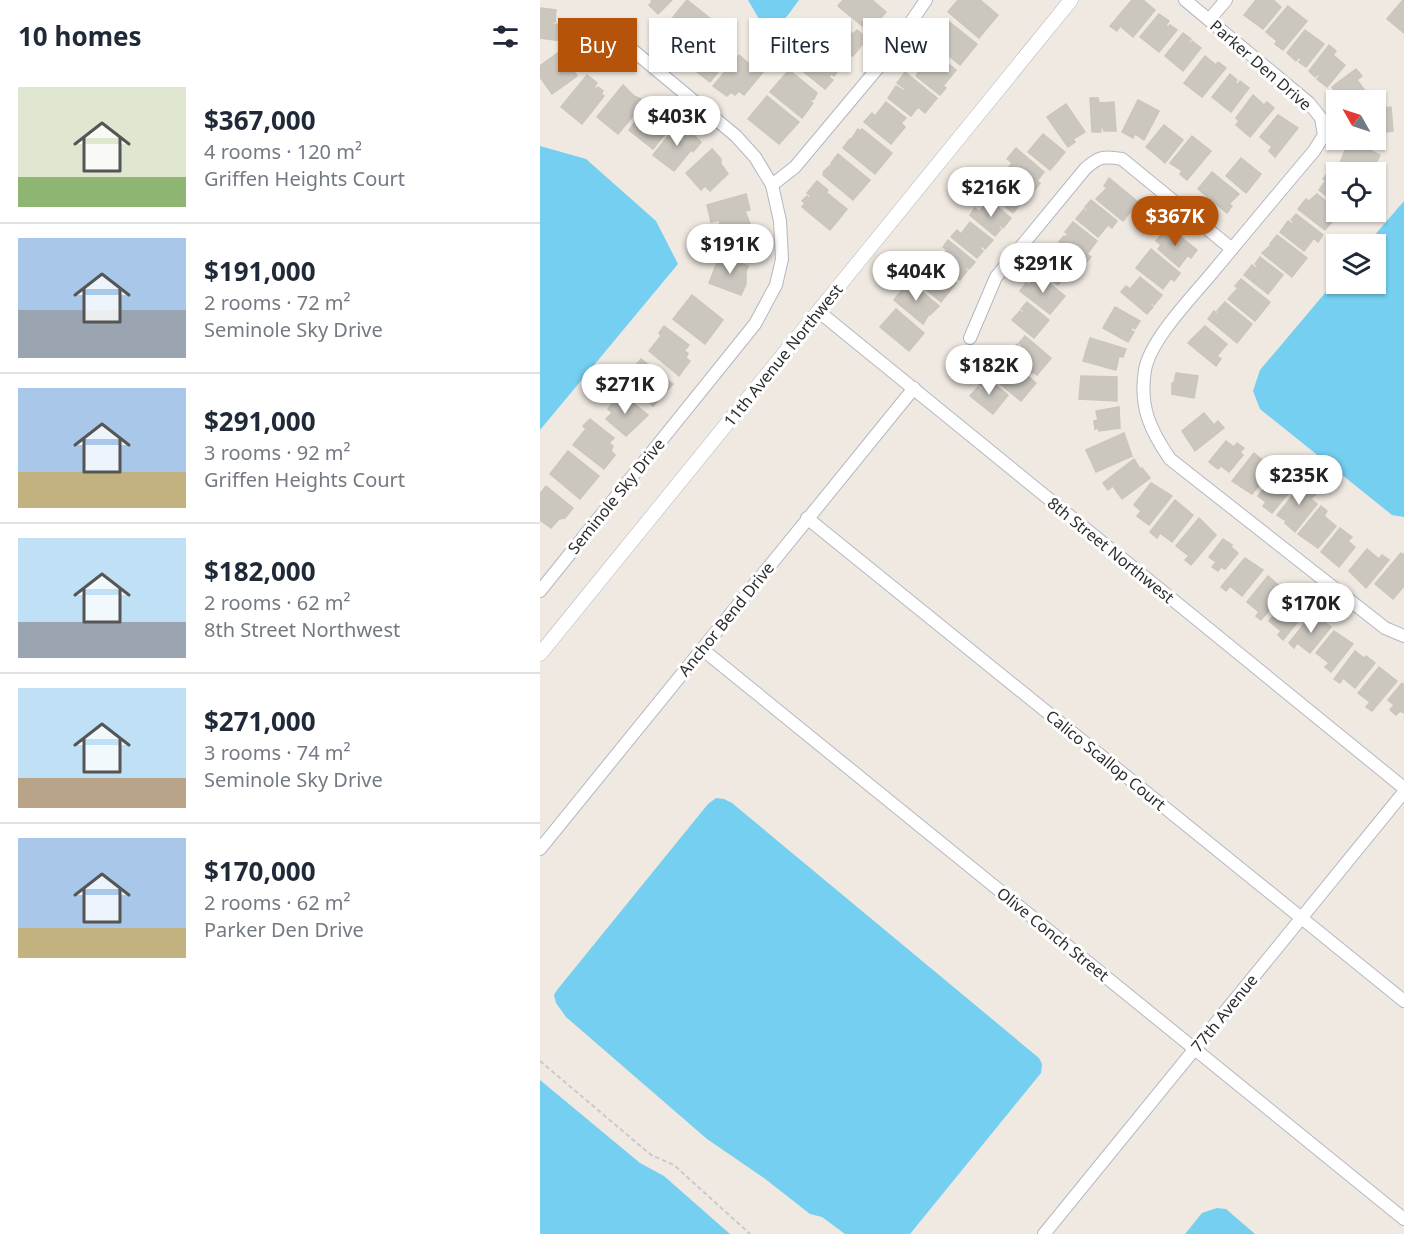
<!DOCTYPE html>
<html lang="en">
<head>
<meta charset="utf-8">
<style>
  body { margin:0; font-family:"Noto Sans",sans-serif; background:#f6f6f7; color:#1f2937; height:100vh; display:flex; flex-direction:column; font-size:22px; white-space:nowrap }
  * { box-sizing:border-box; margin:0 }
  p { font-size:20px; color:#747a83 }
  .icon { flex:none; width:33px; height:33px; fill:none; stroke:currentColor; stroke-width:2; stroke-linecap:round; stroke-linejoin:round }
  .map { position:relative; flex:1; overflow:hidden }
  .details { display:flex; flex-direction:column; background:#fff; width:540px }
  .details>* { flex:none }
  .hud { position:absolute; left:18px; top:18px; width:570px; height:54px; display:flex; gap:12px }
  .needle { width:39px; rotate:309deg }
  .tools { position:absolute; left:786px; top:90px; display:grid; gap:12px }
  .tools a { display:grid; place-items:center; width:60px; height:60px; border-radius:0px; background:#fff; box-shadow:0 2px 4px #0004; font-size:30px }
  .price { position:absolute; translate:-50% -51px; padding:0 14px; border-radius:21px; background:#fff; color:#222; font-size:20px; line-height:39px; filter:drop-shadow(0 2px 3px #0008) }
  .price::after { content:''; position:absolute; left:50%; top:36px; width:18px; height:14px; margin-left:-9px; background:inherit; clip-path:polygon(0 0,100% 0,50% 100%) }
  .price.on { background:#b45309; color:#fff }
  ul { padding:0; list-style:none }
  li { display:flex; align-items:center; gap:18px; height:150px; padding:0 18px }
  li+li { border-top:2px solid #e0e1e3 }
  li span { display:grid; place-items:center; flex:none; width:168px; height:120px; border-radius:0px; color:#555 }
  li>.icon { margin-inline-start:auto }
  span .icon { width:72px; height:72px; fill:#fffc; stroke-width:1 }
  li b { font-size:26px }
  h2 { display:flex; justify-content:space-between; align-items:center; height:72px; padding:0 18px; font-size:26px }
  .pill { padding:0 21px; border-radius:0px; background:#fff; box-shadow:0 2px 4px #0004; font-size:21px; line-height:54px }
  .pill.on { background:#b45309; color:#fff }
  main { display:flex; flex:1; min-height:0 }
  .map>svg:first-child { display:block }
  .water { fill:#75cff0 }
  .building { fill:#cbc7bf; stroke:#cbc5ba; stroke-width:1.5 }
  .lines { fill:none; stroke-linecap:round; stroke-linejoin:round }
  .minor-casing { stroke:#b4b7c1; stroke-width:14 }
  .tertiary-casing { stroke:#b4b7c1; stroke-width:15 }
  .path { stroke:#c9c9c9; stroke-width:2; stroke-dasharray:4.5 3; stroke-linecap:butt }
  .minor { stroke:#fff; stroke-width:12 }
  .tertiary { stroke:#fff; stroke-width:14 }
  .labels { text-anchor:middle; stroke-width:6; stroke-linejoin:round; paint-order:stroke }
  .street-label { font-size:16px; fill:#2e2e2e; stroke:#fff }
</style>
</head>
<body>
<main>
<section class="details">
<h2>10 homes<svg class="icon" aria-label="filters" viewBox="0 0 24 24"><path d="M4 7h16M4 17h16"/><circle cx="9" cy="7" r="2"/><circle cx="15" cy="17" r="2"/></svg></h2>
<ul>
<li><span style="background:linear-gradient(#dfe7d0 75%,#8fb573 0)"><svg class="icon" aria-label="home" viewBox="0 0 24 24"><path d="M3 11l9-7 9 7M6 9v11h12V9"/></svg></span><div><b>$367,000</b><p>4 rooms · 120 m²</p><p>Griffen Heights Court</p></div></li>
<li><span style="background:linear-gradient(#a9c7e8 60%,#9aa5b1 0)"><svg class="icon" aria-label="home" viewBox="0 0 24 24"><path d="M3 11l9-7 9 7M6 9v11h12V9"/></svg></span><div><b>$191,000</b><p>2 rooms · 72 m²</p><p>Seminole Sky Drive</p></div></li>
<li><span style="background:linear-gradient(#a9c7e8 70%,#c2b280 0)"><svg class="icon" aria-label="home" viewBox="0 0 24 24"><path d="M3 11l9-7 9 7M6 9v11h12V9"/></svg></span><div><b>$291,000</b><p>3 rooms · 92 m²</p><p>Griffen Heights Court</p></div></li>
<li><span style="background:linear-gradient(#bfe0f5 70%,#9aa5b1 0)"><svg class="icon" aria-label="home" viewBox="0 0 24 24"><path d="M3 11l9-7 9 7M6 9v11h12V9"/></svg></span><div><b>$182,000</b><p>2 rooms · 62 m²</p><p>8th Street Northwest</p></div></li>
<li><span style="background:linear-gradient(#bfe0f5 75%,#b9a48a 0)"><svg class="icon" aria-label="home" viewBox="0 0 24 24"><path d="M3 11l9-7 9 7M6 9v11h12V9"/></svg></span><div><b>$271,000</b><p>3 rooms · 74 m²</p><p>Seminole Sky Drive</p></div></li>
<li><span style="background:linear-gradient(#a9c7e8 75%,#c2b280 0)"><svg class="icon" aria-label="home" viewBox="0 0 24 24"><path d="M3 11l9-7 9 7M6 9v11h12V9"/></svg></span><div><b>$170,000</b><p>2 rooms · 62 m²</p><p>Parker Den Drive</p></div></li>
</ul>
</section>
<div class="map">
<svg width="864" height="1234" viewBox="0 0 864 1234">
  <rect width="100%" height="100%" fill="#efe9e1"/>
  <g class="water">
    <path d="M208 0H259L248 15 229 36Z"/>
    <path d="M0 146 46 159 116 221 138 264 0 430Z"/>
    <path d="M864 201V517L852 515 720 409 713 391 720 370 796 280V284H836V244H827Z"/>
    <path d="M176 798 184 799 192 803 499 1058 502 1064 501 1073 370 1234H305L282 1217 270 1214 224 1178 167 1139 26 1017 16 1003 14 995 17 990 168 804Z"/>
    <path d="M0 1080 100 1163 124 1176 190 1234H0Z"/>
    <path d="M677 1208 686 1209 715 1234H645L662 1213Z"/>
  </g>
  <g class="building">
    <path d="M111 0H132L118 14 109 5 112 2Z"/>
    <path d="M147 0 171 19 147 47H144L139 39 136 42 121 32Z"/>
    <path d="M303 0H332L346 12 338 21 335 19 333 21 335 22 331 28 328 26 326 29 298 6Z"/>
    <path d="M418 0H440L458 15 439 38 408 12Z"/>
    <path d="M592 0H603L615 10 593 37 580 26 577 31 570 26Z"/>
    <path d="M716 0H733L741 7 723 29 704 15Z"/>
    <path d="M863 0H864V33L847 19Z"/>
    <path d="M748 6 767 21 743 50 735 44 737 41 726 32Z"/>
    <path d="M0 8 16 10 15 22H12V24L22 25 21 41 0 38Z"/>
    <path d="M619 14 629 21 626 25 628 27 630 25 637 30 619 52 600 37Z"/>
    <path d="M407 20 437 44 420 65 388 39 396 30 397 31 403 21 406 22Z"/>
    <path d="M300 23 313 34 317 30 327 38 313 56 311 55 307 59 281 38 286 32 290 36Z"/>
    <path d="M765 30 784 44 766 67 759 62 761 59 759 57 756 61 747 53Z"/>
    <path d="M173 32 193 49 176 70 178 72 170 82 157 72 161 68 159 67 157 69 148 62Z"/>
    <path d="M643 33 651 39 648 42 650 44 652 41 661 48 643 71 625 56Z"/>
    <path d="M271 43 298 66 296 69 298 71 294 76 291 74 289 77 293 80 285 89 254 64Z"/>
    <path d="M386 45 416 70 403 86 406 88 400 95 376 76 380 70 377 66 379 63 374 59Z"/>
    <path d="M789 45 796 51 793 55 805 65 787 87 777 79 780 75 778 74 775 77 769 71Z"/>
    <path d="M23 49 30 59 32 64 30 66 37 76 12 94 0 77V66Z"/>
    <path d="M199 55 214 68 216 66 223 72 204 95 199 91 195 95 191 92 187 96 173 86Z"/>
    <path d="M665 56 676 65 678 62 686 68 662 97 644 83Z"/>
    <path d="M816 69 822 76 817 80 826 92 815 100H800L792 87Z"/>
    <path d="M249 70 277 93 274 99 269 101 273 103 262 118 230 92Z"/>
    <path d="M365 72 397 98 385 113 378 107 371 116 348 98 356 86 364 91 365 89 357 83Z"/>
    <path d="M690 74 697 80 695 82 698 84 700 81 709 88 691 112 672 97Z"/>
    <path d="M47 75 57 83 54 87 56 89 58 87 63 91 61 94 64 96 42 124 21 107Z"/>
    <path d="M83 85 94 96 101 99 103 104 78 134 57 117Z"/>
    <path d="M713 95 724 105 727 102 734 108 710 137 696 125 699 121 696 118Z"/>
    <path d="M227 96 259 122 239 144 208 119Z"/>
    <path d="M550 98H558L559 103 574 102 576 131H564L563 127H561V132H552Z"/>
    <path d="M598 100 619 111 604 140 595 134 593 138 582 132Z"/>
    <path d="M346 102 366 118 361 123 365 127 351 144 324 122 332 113 335 116Z"/>
    <path d="M526 104 545 132 533 139 535 142 528 147 507 117Z"/>
    <path d="M106 107 117 114 115 117 119 120 126 112 136 120 113 149 89 130Z"/>
    <path d="M851 107 853 131 836 133V109Z"/>
    <path d="M738 115 758 128 735 157 729 151 732 147 720 137Z"/>
    <path d="M137 125 139 126 141 125 148 130 146 131 149 133 150 132 161 142 153 152 151 150 134 171 113 155Z"/>
    <path d="M624 125 643 140 625 163 617 156 620 153 618 152 616 155 606 147Z"/>
    <path d="M318 129 320 131 322 129 352 153 335 174 303 148 310 139 311 140Z"/>
    <path d="M503 134 525 152 517 162 514 159 513 161 516 163 510 170 488 152Z"/>
    <path d="M652 136 671 151 647 180 640 174 642 171 630 163Z"/>
    <path d="M809 140 840 155 833 169 839 172 836 180V172H821L800 163Z"/>
    <path d="M476 148 504 172 497 181 500 183 492 193 466 171 472 163 467 159Z"/>
    <path d="M172 149 181 159V164L188 174 170 191 165 186 161 190 146 173Z"/>
    <path d="M298 154 330 180 313 200 283 175 284 171 292 164 291 163Z"/>
    <path d="M701 158 721 174 706 193 686 176Z"/>
    <path d="M791 169 796 173V204L779 190 786 180 783 179Z"/>
    <path d="M672 172 699 194 689 204 692 206 687 213 658 189Z"/>
    <path d="M461 173 490 197 484 204 482 202 473 213 447 191Z"/>
    <path d="M569 178 598 202 583 221 556 199 567 188 564 186Z"/>
    <path d="M277 181 288 190 286 192 307 209 290 230 262 207 265 203 262 201 267 196 269 198 271 196 267 193Z"/>
    <path d="M206 194 210 210 205 211 210 224 182 231 179 220 171 222 167 205Z"/>
    <path d="M777 194 796 209V212H800L785 230 758 209 766 199 769 201Z"/>
    <path d="M449 200 471 218 463 228 460 225 458 227 461 229 455 236 430 215 435 208 439 212Z"/>
    <path d="M551 200 577 221 572 228 568 225 558 237 536 219 544 209 547 212 548 210 545 207Z"/>
    <path d="M756 214 783 235 778 242 774 238 764 251 740 232 748 221 752 224 754 222 751 220Z"/>
    <path d="M430 222 453 240 445 249 442 246 440 248 443 251 437 258 411 237 417 230 421 234Z"/>
    <path d="M533 222 557 241 547 254 551 257 546 263 519 242 524 236 526 237 528 234 525 232Z"/>
    <path d="M628 227 657 250 651 258 648 255 639 267 618 249 621 245 616 241Z"/>
    <path d="M737 235 767 258 752 277 722 253 731 245 730 244Z"/>
    <path d="M408 240 435 262 429 269 425 267 424 268 427 271 420 280 397 262 407 250 403 247Z"/>
    <path d="M511 248 533 266 518 285 496 267 503 259 505 262 507 260 504 257Z"/>
    <path d="M611 249 640 273 634 281 631 278 623 289 596 268Z"/>
    <path d="M180 255 208 266 206 272V284L201 295 169 283Z"/>
    <path d="M720 257 743 275 728 294 704 275 712 265 716 268 718 266 715 264Z"/>
    <path d="M387 259 416 283 401 302 372 278Z"/>
    <path d="M498 274 525 296 510 314 480 291 486 283 489 285Z"/>
    <path d="M600 277 622 295 614 305 611 302 610 304 613 307 607 314 581 292 586 286 590 289Z"/>
    <path d="M701 279 730 302 715 321 688 299 698 288 695 286Z"/>
    <path d="M369 281 399 306 390 315 389 314 383 324 354 300Z"/>
    <path d="M152 295 183 320 165 344 133 319Z"/>
    <path d="M487 302 509 320 494 338 472 320 480 311 483 313 484 311 481 309Z"/>
    <path d="M685 302 712 324 697 343 668 319 674 311 677 314 679 312 677 311Z"/>
    <path d="M575 307 600 321 595 329 592 327 591 330 594 332 588 342 563 328Z"/>
    <path d="M356 309 384 333 369 351 340 327Z"/>
    <path d="M124 326 149 345 144 351 148 353 146 358 150 361 139 376 109 351 121 336 119 333Z"/>
    <path d="M665 326 687 344 677 356 681 359 676 366 648 343Z"/>
    <path d="M485 336 511 358 497 375 493 372 492 373 469 354 477 344 480 347 482 345 479 343Z"/>
    <path d="M550 338 586 349 583 357 579 356 576 370 543 361Z"/>
    <path d="M101 359 133 384 113 406 83 381Z"/>
    <path d="M467 359 496 383 481 401 453 378Z"/>
    <path d="M636 373 658 376 654 398 632 394V383H634Z"/>
    <path d="M541 376 577 377V401L539 399Z"/>
    <path d="M446 377 468 395 453 414 430 396 438 387 441 390 443 388 439 385Z"/>
    <path d="M81 393 108 415 86 436 66 419 72 413 68 409Z"/>
    <path d="M579 407 580 428 559 431V428L555 429 554 421 558 420 556 411Z"/>
    <path d="M664 413 674 425 678 421 684 428 655 451 642 431Z"/>
    <path d="M50 419 74 438 69 443 73 446 71 451 75 455 64 469 33 445 46 429 43 426Z"/>
    <path d="M584 433 592 456 556 472 546 450Z"/>
    <path d="M686 441 694 447 697 443 704 448 700 452 703 455 689 472 681 466 678 469 669 462Z"/>
    <path d="M28 451 59 476 40 499 10 474Z"/>
    <path d="M714 453 726 463 730 459 736 464 712 494 692 481Z"/>
    <path d="M594 459 600 469 602 468 610 478 582 499 573 486 568 490 563 483Z"/>
    <path d="M739 477 745 482 742 486 749 492 732 513 723 506 726 502 718 496 732 478 736 481Z"/>
    <path d="M765 481 778 491 771 499 777 504 755 532 745 523 746 521 737 515 757 490 756 489Z"/>
    <path d="M611 483 632 496 609 525 597 516 601 511 594 505Z"/>
    <path d="M6 486 33 508 25 518 19 519 11 528 0 520V494Z"/>
    <path d="M635 500 653 515 632 542 620 533 617 538 610 532Z"/>
    <path d="M781 506 787 511 784 516 796 526 778 548 758 534Z"/>
    <path d="M659 518 676 535 651 565 645 560 649 556 636 546Z"/>
    <path d="M800 528 812 537 808 541 815 547 799 567 781 552Z"/>
    <path d="M683 539 692 545 690 546 698 553 685 569 681 567 678 571 672 567 676 562 669 557Z"/>
    <path d="M827 549 839 559 842 555 849 560 826 588 809 571Z"/>
    <path d="M861 553 864 555V586L853 599 835 584Z"/>
    <path d="M705 558 723 570 702 596 690 586 686 591 681 587Z"/>
    <path d="M728 576 745 591 721 620 716 616 719 612 707 602Z"/>
    <path d="M751 595 768 609 743 640 738 635 741 631 729 621Z"/>
    <path d="M772 614 791 627 770 653 757 643 754 648 749 643Z"/>
    <path d="M794 631 813 644 791 672 785 667 789 663 776 653Z"/>
    <path d="M815 651 824 658 826 656 835 663 815 688 803 678 800 683 794 679Z"/>
    <path d="M839 667 857 681 832 711 826 707 830 702 818 693Z"/>
    <path d="M862 683 864 685V713L860 711 856 715 850 710 854 705 848 700Z"/>
  </g>
  <g class="lines">
    <g class="minor-casing">
      <g id="minor">
        <path d="M645 0 769 103 781 118 784 135 774 151C740 191 706 232 672 273 652 297 610 340 605 370 599 406 610 430 630 459L845 628 864 636"/>
        <path d="M669 20 686 0"/>
        <path d="M232 185 255 167 347 57 386 0"/>
        <path d="M278 311 864 788"/>
        <path d="M430 338 456 277 545 169C559 156 564 156 582 159L692 249"/>
        <path d="M267 518 864 1001"/>
        <path d="M0 591 215 324 236 285 242 259 240 221 232 185 215 157 196 136 72 33"/>
        <path d="M162 649 864 1219"/>
        <path d="M0 849 374 388"/>
        <path d="M504 1234 864 792"/>
      </g>
    </g>
    <g class="tertiary-casing">
      <path id="tertiary" d="M0 654 531 0"/>
    </g>
    <path class="path" d="M0 1061 111 1155 134 1165 210 1234"/>
    <use href="#minor" class="minor"/>
    <use href="#tertiary" class="tertiary"/>
  </g>
  <g class="labels">
    <g class="street-label">
      <text transform="translate(721 65) rotate(41)" y="6">Parker Den Drive</text>
      <text transform="translate(243 355) rotate(-51)" y="6">11th Avenue Northwest</text>
      <text transform="translate(76 496) rotate(-51)" y="6">Seminole Sky Drive</text>
      <text transform="translate(571 550) rotate(39)" y="6">8th Street Northwest</text>
      <text transform="translate(186 619) rotate(-51)" y="6">Anchor Bend Drive</text>
      <text transform="translate(566 760) rotate(39)" y="6">Calico Scallop Court</text>
      <text transform="translate(513 934) rotate(39)" y="6">Olive Conch Street</text>
      <text transform="translate(684 1013) rotate(-51)" y="6">77th Avenue</text>
    </g>
  </g>
</svg>
<div class="tools">
<a><svg class="needle" viewBox="-14 -14 28 28"><path d="M0-13l5 13h-10z" fill="#e53935"/><path d="M0 13l5-13h-10z" fill="#747a83"/></svg></a>
<a><svg class="icon" aria-label="locate" viewBox="0 0 24 24"><circle cx="12" cy="12" r="6"/><path d="M12 2v4M12 18v4M2 12h4M18 12h4"/></svg></a>
<a><svg class="icon" aria-label="layers" viewBox="0 0 24 24"><path d="M12 4l9 5-9 5-9-5zM3 14l9 5 9-5"/></svg></a>
</div>
<b class="price" style="left:137px;top:147px">$403K</b>
<b class="price" style="left:451px;top:218px">$216K</b>
<b class="price on" style="left:635px;top:247px">$367K</b>
<b class="price" style="left:190px;top:275px">$191K</b>
<b class="price" style="left:503px;top:294px">$291K</b>
<b class="price" style="left:376px;top:302px">$404K</b>
<b class="price" style="left:449px;top:396px">$182K</b>
<b class="price" style="left:85px;top:415px">$271K</b>
<b class="price" style="left:759px;top:506px">$235K</b>
<b class="price" style="left:771px;top:634px">$170K</b>
<div class="hud">
<a class="pill on">Buy</a>
<a class="pill">Rent</a>
<a class="pill">Filters</a>
<a class="pill">New</a>
</div>
</div>
</main>
</body>
</html>
